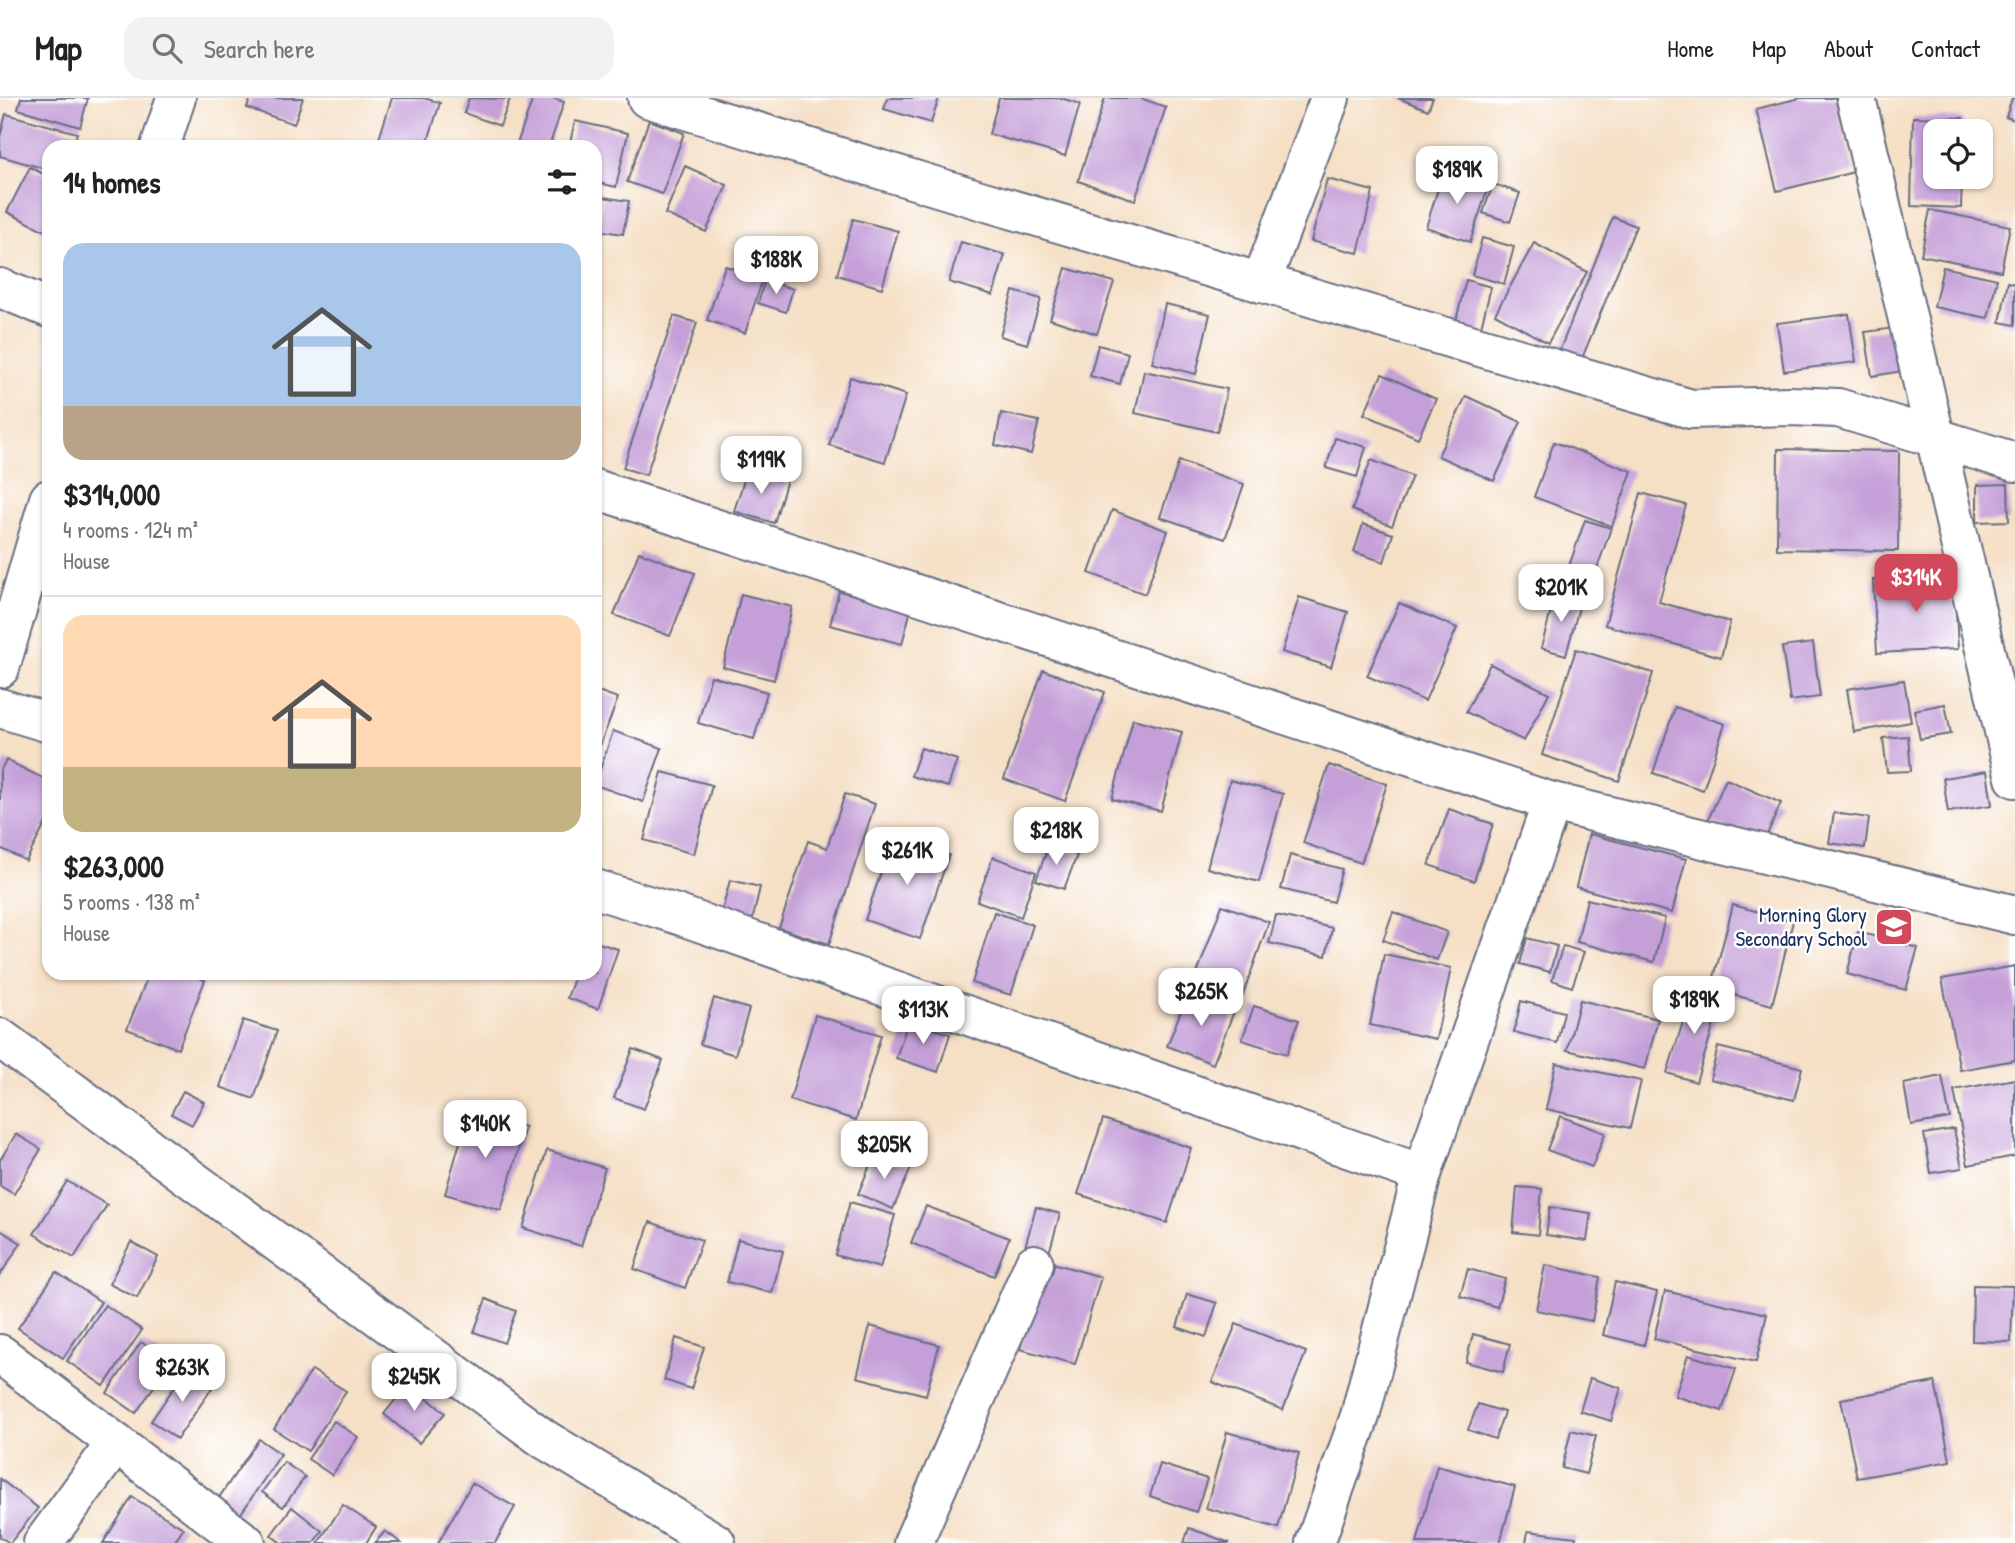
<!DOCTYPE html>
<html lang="en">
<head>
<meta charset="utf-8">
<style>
  body { margin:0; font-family:"Patrick Hand",sans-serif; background:#f2f2f2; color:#222; height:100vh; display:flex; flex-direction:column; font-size:26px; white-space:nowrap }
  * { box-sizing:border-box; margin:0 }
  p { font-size:23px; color:#767676 }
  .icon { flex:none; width:38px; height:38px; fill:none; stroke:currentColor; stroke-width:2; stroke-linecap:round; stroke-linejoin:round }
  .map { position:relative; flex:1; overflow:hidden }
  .panel { position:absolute; left:42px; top:42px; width:560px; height:840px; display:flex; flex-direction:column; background:#fff; border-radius:21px; box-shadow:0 2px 5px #0004 }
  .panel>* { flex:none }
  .controls { position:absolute; left:1923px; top:21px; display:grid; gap:14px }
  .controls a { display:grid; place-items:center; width:70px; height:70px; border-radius:14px; background:#fff; box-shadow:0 2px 5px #0004; font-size:35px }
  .price { position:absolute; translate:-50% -60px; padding:0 16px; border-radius:14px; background:#fff; color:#222; font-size:23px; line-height:46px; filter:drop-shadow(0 2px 4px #0008) }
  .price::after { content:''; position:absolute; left:50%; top:42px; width:21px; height:16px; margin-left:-10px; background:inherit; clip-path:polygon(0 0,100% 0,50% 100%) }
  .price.current { background:#d1495b; color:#fff }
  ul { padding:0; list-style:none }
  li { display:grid; align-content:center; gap:14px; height:371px; padding:0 21px }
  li+li { border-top:2px solid #e0e0e0 }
  li span { display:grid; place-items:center; height:217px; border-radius:21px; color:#555 }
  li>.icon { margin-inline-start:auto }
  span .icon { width:126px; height:126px; fill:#fffc; stroke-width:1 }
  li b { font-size:30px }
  h2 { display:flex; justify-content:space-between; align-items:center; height:84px; padding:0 21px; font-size:30px }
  header { display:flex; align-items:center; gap:42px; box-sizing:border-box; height:98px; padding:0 35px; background:#fff; border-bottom:2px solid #e0e0e0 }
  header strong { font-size:33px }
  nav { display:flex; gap:38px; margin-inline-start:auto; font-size:24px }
  .search { width:490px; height:63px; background:#f2f2f2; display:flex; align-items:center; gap:18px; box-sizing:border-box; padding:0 24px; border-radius:21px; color:#767676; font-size:26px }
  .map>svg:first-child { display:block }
  .building { fill:#c49fd8 }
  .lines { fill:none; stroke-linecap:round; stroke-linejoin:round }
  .minor-casing { stroke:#676d82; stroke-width:42 }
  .minor { stroke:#fff; stroke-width:38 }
  .labels { text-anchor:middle; stroke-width:5; stroke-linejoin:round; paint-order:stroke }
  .poi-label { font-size:21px; fill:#1b2f5e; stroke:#fff; text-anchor:end }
</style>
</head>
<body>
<header>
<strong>Map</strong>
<div class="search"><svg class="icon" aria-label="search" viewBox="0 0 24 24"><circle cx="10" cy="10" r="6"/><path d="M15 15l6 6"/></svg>Search here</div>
<nav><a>Home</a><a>Map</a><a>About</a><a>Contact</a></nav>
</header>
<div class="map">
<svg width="2015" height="1445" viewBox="0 0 2015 1445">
  <rect width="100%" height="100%" fill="#fff"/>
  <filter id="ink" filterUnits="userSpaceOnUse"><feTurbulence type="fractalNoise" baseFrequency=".0143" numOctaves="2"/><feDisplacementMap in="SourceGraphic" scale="14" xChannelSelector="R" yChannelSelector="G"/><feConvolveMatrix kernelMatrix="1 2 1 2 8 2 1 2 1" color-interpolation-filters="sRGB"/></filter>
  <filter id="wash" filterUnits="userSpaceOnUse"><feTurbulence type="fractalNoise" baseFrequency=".00686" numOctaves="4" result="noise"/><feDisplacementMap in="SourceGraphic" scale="28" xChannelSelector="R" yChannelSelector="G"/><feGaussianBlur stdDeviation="1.57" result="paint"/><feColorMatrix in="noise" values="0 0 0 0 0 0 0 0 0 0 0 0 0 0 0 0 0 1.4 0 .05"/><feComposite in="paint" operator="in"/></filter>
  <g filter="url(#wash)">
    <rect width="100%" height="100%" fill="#f5dfc5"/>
    <g id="blocks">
      <g class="building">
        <path d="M21 0H88L80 29 18 11Z"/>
        <path d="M251 0H303L294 26 247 10Z"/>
        <path d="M392 0H424L440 5 426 49H383L377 47Z"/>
        <path d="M469 0 510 1 500 28 464 15Z"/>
        <path d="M533 0H553L564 4 549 49H516Z"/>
        <path d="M887 0H939L931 25 884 11Z"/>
        <path d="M999 0H1061L1080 6 1065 58 989 36Z"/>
        <path d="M1105 0H1140L1166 9 1135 102 1078 83Z"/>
        <path d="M1398 0H1433L1428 12Z"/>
        <path d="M1800 0H1835L1854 74 1777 93 1756 11Z"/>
        <path d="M2012 0H2015V22L2006 19Z"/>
        <path d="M6 16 77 35 73 49H49V72L0 58V39Z"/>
        <path d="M1913 19 1963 20V33H1936V79H1962L1961 110 1911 108Z"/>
        <path d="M649 22 684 35 662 96 627 84Z"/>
        <path d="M575 23 628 35 616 89 595 84V49H569Z"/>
        <path d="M685 68 727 87 706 134 665 116Z"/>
        <path d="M30 69 49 79V135L7 114Z"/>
        <path d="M1444 72 1489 87 1470 144 1426 129Z"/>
        <path d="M1327 81 1373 93 1358 155 1311 143Z"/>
        <path d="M1493 86 1520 95 1510 124 1483 115Z"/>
        <path d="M603 99 629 103 623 136 597 132Z"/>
        <path d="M1930 112 2010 128 2001 173 1921 157Z"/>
        <path d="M1613 119 1636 128 1581 263 1559 254Z"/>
        <path d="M853 121 898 133 882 190 837 177Z"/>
        <path d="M1482 140 1514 149 1504 186 1472 177Z"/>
        <path d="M961 144 1005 157 993 197 949 184Z"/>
        <path d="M1534 145 1587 174 1548 245 1495 216Z"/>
        <path d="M725 168 763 180 745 235 707 222Z"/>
        <path d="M1943 169 1997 181 1988 220 1934 209Z"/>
        <path d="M1066 170 1114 184 1097 236 1050 221Z"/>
        <path d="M765 182 793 191 786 214 758 205Z"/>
        <path d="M1466 182 1491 189 1479 237 1454 231Z"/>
        <path d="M2008 184 2015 186V227L2000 224Z"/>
        <path d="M1013 193 1041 201 1027 246 1000 238Z"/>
        <path d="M1165 206 1210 216 1196 276 1152 265Z"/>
        <path d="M1849 216 1856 264 1784 273 1777 225Z"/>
        <path d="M674 218 697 225 646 377 623 370Z"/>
        <path d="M1902 229 1909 272 1872 278 1865 234Z"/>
        <path d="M1098 247 1128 255 1120 286 1090 278Z"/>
        <path d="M1144 273 1227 291 1217 334 1135 315Z"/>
        <path d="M1382 276 1436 301 1418 340 1364 316Z"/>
        <path d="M850 279 906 297 885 364 829 347Z"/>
        <path d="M1466 298 1521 324 1494 383 1438 358Z"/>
        <path d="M1001 315 1039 323 1031 356 995 347Z"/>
        <path d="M1335 340 1366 349 1357 379 1326 370Z"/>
        <path d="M1554 344 1632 373 1612 428 1534 399Z"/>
        <path d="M1778 351 1899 353 1898 453 1777 451Z"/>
        <path d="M1371 362 1412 378 1392 428 1352 412Z"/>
        <path d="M1179 363 1244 386 1225 441 1160 419Z"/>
        <path d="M748 370 787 382 774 425 734 413Z"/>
        <path d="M2008 386 2009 423 1977 424V387Z"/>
        <path d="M1641 395 1686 407 1659 504 1730 524 1721 559 1605 527Z"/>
        <path d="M1112 412 1168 433 1145 496 1089 475Z"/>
        <path d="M1585 422 1611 430 1592 485 1566 477Z"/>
        <path d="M1363 426 1393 436 1384 464 1354 454Z"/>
        <path d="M639 454 695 475 670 538 614 517Z"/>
        <path d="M1954 477 1958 551 1877 555 1873 482Z"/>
        <path d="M839 493 911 511 902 546 830 527Z"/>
        <path d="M1556 495 1581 502 1566 557 1541 550Z"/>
        <path d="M741 496 792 509 774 582 723 569Z"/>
        <path d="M1299 499 1348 514 1331 569 1282 554Z"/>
        <path d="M1399 505 1457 530 1425 603 1367 578Z"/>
        <path d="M1813 545 1820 599 1790 603 1782 549Z"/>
        <path d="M1576 551 1653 575 1619 683 1542 657Z"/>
        <path d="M1490 566 1549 595 1524 643 1466 614Z"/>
        <path d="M1043 572 1105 594 1065 703 1004 681Z"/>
        <path d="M711 578 767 594 754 641 698 625Z"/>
        <path d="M1904 582 1911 624 1854 634 1847 591Z"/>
        <path d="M595 592 618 600 595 661Z"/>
        <path d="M1945 606 1951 636 1920 641 1914 612Z"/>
        <path d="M1675 609 1725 626 1703 692 1653 675Z"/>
        <path d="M1133 621 1182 634 1161 713 1112 701Z"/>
        <path d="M613 633 662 650 643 704 595 687Z"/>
        <path d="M1908 638 1911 673 1887 674 1883 640Z"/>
        <path d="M921 650 957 662 948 689 911 678Z"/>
        <path d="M6 662 49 683V719L26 763 0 750V673Z"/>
        <path d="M1329 667 1387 686 1361 765 1303 745Z"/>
        <path d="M1987 673 1992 707 1948 714 1943 680Z"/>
        <path d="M662 674 712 687 694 756 644 742Z"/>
        <path d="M1726 681 1781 705 1763 746 1708 722Z"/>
        <path d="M1230 682 1283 696 1259 784 1207 770Z"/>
        <path d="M845 696 875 706 829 846 779 830 808 743 827 750Z"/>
        <path d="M1449 711 1493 726 1474 783 1429 767Z"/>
        <path d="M1834 715 1869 720 1865 750 1829 745Z"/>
        <path d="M1589 736 1686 761 1672 815 1576 789Z"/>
        <path d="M893 738 949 757 920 841 865 822Z"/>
        <path d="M1049 747 1077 757 1064 791 1036 782Z"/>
        <path d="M1290 757 1342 771 1333 804 1281 791Z"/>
        <path d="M993 759 1036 774 1021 819 977 803Z"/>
        <path d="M730 782 760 789 752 824 721 817Z"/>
        <path d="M1587 801 1665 820 1654 864 1577 844Z"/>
        <path d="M1222 807 1269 824 1241 902 1194 884Z"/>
        <path d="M1733 807 1793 823 1772 907 1711 891Z"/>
        <path d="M994 814 1033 827 1011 897 972 885Z"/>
        <path d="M1393 814 1447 834 1437 862 1383 842Z"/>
        <path d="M1276 817 1332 830 1326 858 1269 845Z"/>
        <path d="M1858 834 1918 850 1906 892 1847 876Z"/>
        <path d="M1527 840 1557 848 1550 874 1520 866Z"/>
        <path d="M595 844 618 851 598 911 567 900 576 875H595Z"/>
        <path d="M1563 848 1584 854 1572 889 1552 882Z"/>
        <path d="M1384 856 1451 870 1436 941 1370 927Z"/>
        <path d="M2015 868V962L1960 972 1942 881Z"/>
        <path d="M149 875H186L205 882 178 951 127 931Z"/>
        <path d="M1693 892 1722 901 1696 984 1667 975Z"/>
        <path d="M1189 893 1235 911 1213 966 1167 948Z"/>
        <path d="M714 900 749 911 735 957 700 946Z"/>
        <path d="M1580 902 1658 921 1645 971 1567 952Z"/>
        <path d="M1521 903 1564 914 1557 945 1514 934Z"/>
        <path d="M1254 908 1299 922 1287 956 1242 942Z"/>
        <path d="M815 917 881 937 856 1022 790 1002Z"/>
        <path d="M243 922 277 933 254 1001 220 989Z"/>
        <path d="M908 923 950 936 938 974 896 960Z"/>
        <path d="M1718 949 1802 970 1794 1002 1710 981Z"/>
        <path d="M633 951 663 962 644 1011 614 1000Z"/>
        <path d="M1556 965 1641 983 1630 1030 1546 1011Z"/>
        <path d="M1942 978 1950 1020 1911 1027 1904 986Z"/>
        <path d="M2015 981V1058L1968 1067 1954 992Z"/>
        <path d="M183 993 204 1004 192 1027 171 1016Z"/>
        <path d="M469 1013 525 1029 501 1112 445 1096Z"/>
        <path d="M1560 1018 1605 1035 1592 1069 1547 1052Z"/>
        <path d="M1103 1021 1191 1050 1167 1125 1078 1096Z"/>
        <path d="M1954 1031 1962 1070 1931 1075 1924 1036Z"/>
        <path d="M16 1036 41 1051 14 1096 0 1088V1062Z"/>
        <path d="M547 1052 605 1070 581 1148 523 1130Z"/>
        <path d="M875 1055 911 1070 893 1111 858 1096Z"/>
        <path d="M67 1083 107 1107 74 1160 34 1136Z"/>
        <path d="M1517 1089 1542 1091 1538 1137 1513 1134Z"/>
        <path d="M850 1104 895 1117 880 1170 835 1157Z"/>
        <path d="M926 1108 1009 1140 994 1178 911 1145Z"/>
        <path d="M1036 1109 1060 1116 1049 1155 1025 1149Z"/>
        <path d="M1550 1109 1591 1115 1587 1143 1546 1137Z"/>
        <path d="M650 1124 702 1142 685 1190 634 1171Z"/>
        <path d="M0 1132 21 1145 0 1177Z"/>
        <path d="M738 1141 783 1153 772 1195 727 1184Z"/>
        <path d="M131 1144 158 1159 137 1200 109 1186Z"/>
        <path d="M1046 1163 1101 1179 1075 1266 1020 1251Z"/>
        <path d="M1545 1167 1600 1179 1592 1223 1536 1212Z"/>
        <path d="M1468 1171 1505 1181 1497 1209 1460 1198Z"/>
        <path d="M56 1174 101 1204 63 1260 18 1230Z"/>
        <path d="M1615 1184 1657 1194 1644 1247 1603 1237Z"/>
        <path d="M1973 1187 2013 1188 2011 1244 1972 1243Z"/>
        <path d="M1665 1193 1767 1216 1756 1264 1654 1241Z"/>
        <path d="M1187 1196 1217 1205 1206 1239 1177 1229Z"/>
        <path d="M486 1201 516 1213 504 1245 474 1234Z"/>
        <path d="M105 1207 142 1232 104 1288 67 1263Z"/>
        <path d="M1236 1226 1306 1254 1283 1312 1212 1284Z"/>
        <path d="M870 1228 939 1247 926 1297 857 1279Z"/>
        <path d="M1473 1236 1510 1246 1503 1274 1466 1264Z"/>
        <path d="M676 1240 704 1249 691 1291 664 1282Z"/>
        <path d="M141 1244 171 1263 136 1315 107 1295Z"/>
        <path d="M1688 1257 1736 1271 1722 1313 1675 1298Z"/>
        <path d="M186 1272 212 1290 177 1341 151 1323Z"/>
        <path d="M312 1272 346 1293 308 1353 274 1331Z"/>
        <path d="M1590 1280 1621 1290 1611 1323 1580 1313Z"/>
        <path d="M1935 1284 1950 1363 1857 1380 1841 1301Z"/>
        <path d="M409 1285 445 1315 419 1345 384 1316Z"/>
        <path d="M1478 1306 1504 1314 1495 1341 1468 1332Z"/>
        <path d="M334 1323 358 1339 332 1377 308 1361Z"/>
        <path d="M1571 1332 1596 1338 1586 1376 1562 1370Z"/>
        <path d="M1227 1334 1299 1355 1278 1430 1206 1410Z"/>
        <path d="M259 1341 281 1356 240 1417 218 1401Z"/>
        <path d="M284 1364 305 1379 283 1409 262 1394Z"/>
        <path d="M1160 1366 1207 1381 1196 1414 1150 1398Z"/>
        <path d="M1437 1368 1515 1389 1500 1445H1417Z"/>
        <path d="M0 1381 38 1410 10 1445 0 1439Z"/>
        <path d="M472 1385 515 1409 495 1445H438Z"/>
        <path d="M132 1399 183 1430 174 1445H103Z"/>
        <path d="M343 1407 376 1429 366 1445H318Z"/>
        <path d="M292 1409 322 1433 313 1445H281L271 1437Z"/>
        <path d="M1189 1430 1230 1445H1184Z"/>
        <path d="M385 1433 401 1445H375Z"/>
        <path d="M1528 1433 1576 1439 1575 1445H1526Z"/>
      </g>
    </g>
  </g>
  <g filter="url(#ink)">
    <use href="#blocks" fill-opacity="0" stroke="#676d82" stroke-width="2"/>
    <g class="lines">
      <g class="minor-casing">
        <g id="minor">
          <path d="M647 0 980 102 1691 311 1790 308 1838 310 2015 364"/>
          <path d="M1856 0 2015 680"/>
          <path d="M160 49 176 0"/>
          <path d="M1261 185 1330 0"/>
          <path d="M0 190 49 210"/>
          <path d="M595 391 1552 704 2015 817"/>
          <path d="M0 570 49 401"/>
          <path d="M0 610 49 625"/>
          <path d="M595 791 676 816 1422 1076"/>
          <path d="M0 940 544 1341 716 1445"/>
          <path d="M0 1256 246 1445"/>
          <path d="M43 1445 116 1345"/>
          <path d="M913 1445 1034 1166"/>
          <path d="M1315 1445 1360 1318 1422 1076 1552 704"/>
        </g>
      </g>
      <use href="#minor" class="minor"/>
    </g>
  </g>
  <defs>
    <g id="school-square" transform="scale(2.0125)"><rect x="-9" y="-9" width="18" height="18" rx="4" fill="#d1495b" stroke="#fff"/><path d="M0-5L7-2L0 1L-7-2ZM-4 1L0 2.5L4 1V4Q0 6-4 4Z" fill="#fff"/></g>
  </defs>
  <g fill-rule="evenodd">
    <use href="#school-square" x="1894" y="829"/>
  </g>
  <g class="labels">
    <g class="poi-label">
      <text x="1867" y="824">Morning Glory<tspan x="1867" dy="24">Secondary School</tspan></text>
    </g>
  </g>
</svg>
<div class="controls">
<a><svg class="icon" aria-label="locate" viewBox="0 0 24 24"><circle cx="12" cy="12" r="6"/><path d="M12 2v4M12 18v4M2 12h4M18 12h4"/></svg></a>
</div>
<b class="price" style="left:1457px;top:108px">$189K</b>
<b class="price" style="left:776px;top:198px">$188K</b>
<b class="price" style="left:761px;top:398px">$119K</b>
<b class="price current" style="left:1916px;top:516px">$314K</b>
<b class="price" style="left:1561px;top:526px">$201K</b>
<b class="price" style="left:1056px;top:769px">$218K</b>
<b class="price" style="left:907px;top:789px">$261K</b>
<b class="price" style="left:1201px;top:930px">$265K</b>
<b class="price" style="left:1694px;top:938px">$189K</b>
<b class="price" style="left:923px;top:948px">$113K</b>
<b class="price" style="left:485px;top:1062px">$140K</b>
<b class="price" style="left:884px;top:1083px">$205K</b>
<b class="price" style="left:182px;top:1306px">$263K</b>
<b class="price" style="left:414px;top:1315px">$245K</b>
<section class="panel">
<h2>14 homes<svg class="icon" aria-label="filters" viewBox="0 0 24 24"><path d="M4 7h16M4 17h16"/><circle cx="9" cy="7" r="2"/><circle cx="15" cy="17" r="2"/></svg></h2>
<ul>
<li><span style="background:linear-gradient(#a9c7e8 75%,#b9a48a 0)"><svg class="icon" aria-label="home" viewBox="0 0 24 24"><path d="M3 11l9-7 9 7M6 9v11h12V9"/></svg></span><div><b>$314,000</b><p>4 rooms · 124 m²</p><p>House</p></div></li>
<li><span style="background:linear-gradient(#ffd9b3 70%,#c2b280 0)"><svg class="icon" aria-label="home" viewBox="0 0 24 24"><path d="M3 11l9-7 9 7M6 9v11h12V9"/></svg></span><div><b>$263,000</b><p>5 rooms · 138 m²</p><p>House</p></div></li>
</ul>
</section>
</div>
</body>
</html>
